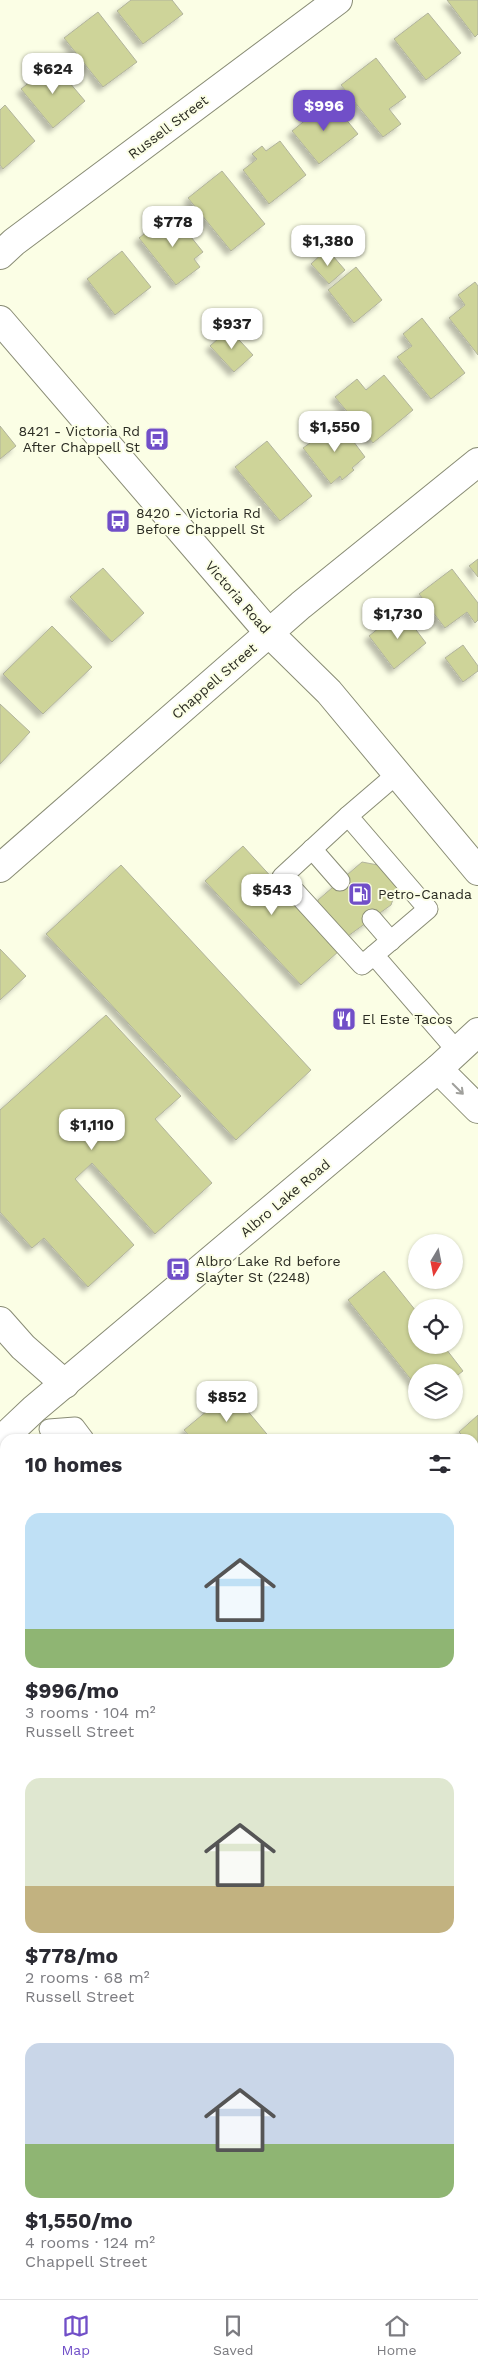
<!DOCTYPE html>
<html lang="en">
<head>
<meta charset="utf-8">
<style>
  body { margin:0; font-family:"Work Sans",sans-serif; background:#f7f7f7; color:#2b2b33; height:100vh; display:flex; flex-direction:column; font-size:19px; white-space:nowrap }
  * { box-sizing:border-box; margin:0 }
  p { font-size:16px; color:#7c7c81 }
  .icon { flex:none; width:28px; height:28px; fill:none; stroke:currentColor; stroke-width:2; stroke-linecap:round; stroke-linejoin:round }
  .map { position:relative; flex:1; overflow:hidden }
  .sheet { position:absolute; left:0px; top:1434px; width:479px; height:866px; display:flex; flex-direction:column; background:#fff; border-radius:15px 15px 0 0; box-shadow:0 1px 4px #0004 }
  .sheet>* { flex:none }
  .needle { width:32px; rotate:190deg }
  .controls { position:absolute; left:408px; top:1234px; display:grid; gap:10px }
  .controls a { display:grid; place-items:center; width:55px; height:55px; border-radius:50%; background:#fff; box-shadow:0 1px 4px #0004; font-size:25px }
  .price { position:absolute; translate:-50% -42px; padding:0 11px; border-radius:10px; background:#fff; color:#222; font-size:16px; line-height:32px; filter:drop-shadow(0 1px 2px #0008) }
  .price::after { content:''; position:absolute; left:50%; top:30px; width:15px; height:11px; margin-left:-8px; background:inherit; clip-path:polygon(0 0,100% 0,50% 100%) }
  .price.active { background:#714fc8; color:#fff }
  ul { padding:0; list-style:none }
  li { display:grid; align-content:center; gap:10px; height:265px; padding:0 25px }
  li span { display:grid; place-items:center; height:155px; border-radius:15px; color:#555 }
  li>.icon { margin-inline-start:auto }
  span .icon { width:90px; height:90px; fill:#fffc; stroke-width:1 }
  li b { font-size:21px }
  h2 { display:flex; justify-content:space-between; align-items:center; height:60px; padding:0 25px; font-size:21px }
  .menu { display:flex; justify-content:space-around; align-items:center; height:70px; border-top:1px solid #e1e1e2; background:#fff; font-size:14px; color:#7c7c81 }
  .menu a { display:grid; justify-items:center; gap:2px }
  .menu .active { color:#714fc8 }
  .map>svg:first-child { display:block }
  .building { fill:#ced499; stroke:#b1b39c; filter:url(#shadow) }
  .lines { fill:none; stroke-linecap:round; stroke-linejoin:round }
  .lane-casing { stroke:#898c75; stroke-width:21 }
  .street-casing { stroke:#898c75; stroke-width:30 }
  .secondary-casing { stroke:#898c75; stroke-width:30 }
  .primary-casing { stroke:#898c75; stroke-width:30 }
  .lane { stroke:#fff; stroke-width:19 }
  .street { stroke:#fff; stroke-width:28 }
  .secondary { stroke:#fff; stroke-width:28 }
  .primary { stroke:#fff; stroke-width:28 }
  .oneway { stroke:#a0a09c }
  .labels { text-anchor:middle; stroke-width:4; stroke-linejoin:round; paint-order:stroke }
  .street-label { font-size:14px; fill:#2b2c23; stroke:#fbfee5 }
  .poi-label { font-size:14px; fill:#2b2c23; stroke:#fbfee5; text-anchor:start }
</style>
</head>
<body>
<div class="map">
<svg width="478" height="2299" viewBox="0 0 478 2299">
  <defs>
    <filter id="shadow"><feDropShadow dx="-4.5" dy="4.5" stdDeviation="2.5" flood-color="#0004"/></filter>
  </defs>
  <rect width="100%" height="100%" fill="#fbfee5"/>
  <g class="building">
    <path d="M131 0H172L183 14 143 44 117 11Z"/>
    <path d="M447 0H478V34L475 37Z"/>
    <path d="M98 12 137 62 103 87 64 38Z"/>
    <path d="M428 13 461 53 426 80 394 39Z"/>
    <path d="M376 58 406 97 389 109 401 124 383 137 341 85Z"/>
    <path d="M53 63 85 101 53 128 21 89Z"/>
    <path d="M330 100 358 134 319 164 292 131 308 118 304 113 312 107 315 113Z"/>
    <path d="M5 105 35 141 3 169 0 165V110Z"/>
    <path d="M280 141 306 175 269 204 243 170 257 159 252 154 262 146 266 151Z"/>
    <path d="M222 171 265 224 231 251 188 198Z"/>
    <path d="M171 212 203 252 194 259 200 267 176 285 139 238Z"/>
    <path d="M327 249 345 270 329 284 311 264Z"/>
    <path d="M122 251 151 287 115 315 87 279Z"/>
    <path d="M356 267 382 300 354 323 328 290Z"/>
    <path d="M475 282 478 286V355L449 318 465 305 458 295Z"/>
    <path d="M422 318 465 373 431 399 397 357 412 346 403 334Z"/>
    <path d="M229 329 253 355 234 372 210 346Z"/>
    <path d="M384 375 413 410 373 443 335 397 357 379 366 390Z"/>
    <path d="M339 422 365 457 352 468 354 470 342 480 340 476 331 484 303 448Z"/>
    <path d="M0 426 16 446 0 459Z"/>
    <path d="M267 441 312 496 280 521 235 467Z"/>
    <path d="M478 559V577L469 566Z"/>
    <path d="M103 568 144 613 112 642 70 597Z"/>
    <path d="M452 569 478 603V620L475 623 467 612 445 628 419 594Z"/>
    <path d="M401 610 426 643 394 669 369 636Z"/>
    <path d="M52 626 92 667 43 714 3 674Z"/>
    <path d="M463 645 478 666V671L463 682 445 658Z"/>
    <path d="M0 704 30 732 0 764Z"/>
    <path d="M243 846 339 951 301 985 205 881Z"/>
    <path d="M362 862 378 865 397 888 391 905 348 936 317 915 318 900Z"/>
    <path d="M121 865 311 1070 236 1140 46 934Z"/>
    <path d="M0 949 26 976 0 1000Z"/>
    <path d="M106 1015 181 1096 155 1119 212 1183 155 1234 92 1163 75 1179 134 1245 88 1287 44 1238 32 1248 0 1212V1110Z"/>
    <path d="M384 1271 416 1311V1345H443L463 1371 454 1378V1372H416V1386L348 1300Z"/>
    <path d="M231 1391 271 1439H192L184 1430Z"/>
    <path d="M478 1415V1453L474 1448V1439H466L459 1432Z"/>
    <path d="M0 1634 5 1639V1683L0 1678Z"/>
    <path d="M0 1739 5 1744V1767L0 1771Z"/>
    <path d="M478 1830V1876L474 1870V1834Z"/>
    <path d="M474 1932 478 1937V1965L474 1969Z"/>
    <path d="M474 2259 478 2264V2299H450L447 2295H474Z"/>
  </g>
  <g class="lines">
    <g class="lane-casing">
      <g id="lane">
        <path d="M397 774 348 816 428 909 374 955 457 1051"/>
        <path d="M348 816 282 877 362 965 374 955"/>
        <path d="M312 849 340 881"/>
        <path d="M372 919 391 941"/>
        <path d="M49 1429 75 1427 84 1439"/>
        <path d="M0 1497 5 1503"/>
      </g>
    </g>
    <g class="street-casing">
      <g id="street">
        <path d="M0 255 14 242 338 0"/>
        <path d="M0 868 301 605 478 462"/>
        <path d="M438 1069 478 1109"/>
        <path d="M0 1321 23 1347 65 1384"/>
        <path d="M474 2108 478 2104"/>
        <path d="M262 2299 267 2295"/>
      </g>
    </g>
    <g class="secondary-casing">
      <path id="secondary" d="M0 1441 34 1409 438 1069 478 1032"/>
    </g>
    <g class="primary-casing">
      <path id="primary" d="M0 320 269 633 329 692 478 871"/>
    </g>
    <use href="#lane" class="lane"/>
    <use href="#street" class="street"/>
    <use href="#secondary" class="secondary"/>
    <use href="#primary" class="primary"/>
  </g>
  <defs><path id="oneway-shaft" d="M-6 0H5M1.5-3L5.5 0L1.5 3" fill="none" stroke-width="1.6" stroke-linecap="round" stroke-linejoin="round" transform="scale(1.25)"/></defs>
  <use class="oneway" href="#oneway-shaft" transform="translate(458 1089) rotate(45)"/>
  <defs>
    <g id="bus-square" transform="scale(1.25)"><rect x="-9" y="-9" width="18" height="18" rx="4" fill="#714fc8" stroke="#fbfee5"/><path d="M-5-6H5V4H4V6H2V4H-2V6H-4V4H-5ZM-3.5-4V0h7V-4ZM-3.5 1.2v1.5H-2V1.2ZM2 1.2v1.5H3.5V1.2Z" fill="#fff"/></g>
    <g id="fuel-square" transform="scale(1.25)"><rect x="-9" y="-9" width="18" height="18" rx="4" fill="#714fc8" stroke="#fbfee5"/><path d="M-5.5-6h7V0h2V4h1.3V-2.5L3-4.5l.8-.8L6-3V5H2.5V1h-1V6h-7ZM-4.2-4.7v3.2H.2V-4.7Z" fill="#fff"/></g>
    <g id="restaurant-square" transform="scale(1.25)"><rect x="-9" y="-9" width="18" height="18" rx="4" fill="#714fc8" stroke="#fbfee5"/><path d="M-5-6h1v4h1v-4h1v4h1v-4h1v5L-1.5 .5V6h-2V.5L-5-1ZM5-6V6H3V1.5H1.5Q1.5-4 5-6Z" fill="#fff"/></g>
  </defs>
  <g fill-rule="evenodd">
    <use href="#bus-square" x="157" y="439"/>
    <use href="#bus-square" x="118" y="521"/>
    <use href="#fuel-square" x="360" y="894"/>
    <use href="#restaurant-square" x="344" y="1019"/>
    <use href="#bus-square" x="178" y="1269"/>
  </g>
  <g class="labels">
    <g class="street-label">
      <text transform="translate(168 127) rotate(-37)" y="5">Russell Street</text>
      <text transform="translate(238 597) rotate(49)" y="5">Victoria Road</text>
      <text transform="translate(214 681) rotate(-41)" y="5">Chappell Street</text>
      <text transform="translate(285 1198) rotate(-40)" y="5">Albro Lake Road</text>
    </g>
    <g class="poi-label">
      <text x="140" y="436" text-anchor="end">8421 - Victoria Rd<tspan x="140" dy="16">After Chappell St</tspan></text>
      <text x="136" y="518">8420 - Victoria Rd<tspan x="136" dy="16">Before Chappell St</tspan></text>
      <text x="378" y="899">Petro-Canada</text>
      <text x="362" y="1024">El Este Tacos</text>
      <text x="196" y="1266">Albro Lake Rd before<tspan x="196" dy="16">Slayter St (2248)</tspan></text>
    </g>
  </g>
</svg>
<div class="controls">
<a><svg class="needle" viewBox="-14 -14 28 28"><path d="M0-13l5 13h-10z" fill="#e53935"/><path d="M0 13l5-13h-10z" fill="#7c7c81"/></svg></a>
<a><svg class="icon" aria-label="locate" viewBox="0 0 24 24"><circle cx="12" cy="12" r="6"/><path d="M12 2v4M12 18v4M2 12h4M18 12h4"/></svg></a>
<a><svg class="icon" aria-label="layers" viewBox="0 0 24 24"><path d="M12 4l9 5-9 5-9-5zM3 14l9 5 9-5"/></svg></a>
</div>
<b class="price" style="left:53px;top:95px">$624</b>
<b class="price active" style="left:324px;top:132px">$996</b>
<b class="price" style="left:173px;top:248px">$778</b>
<b class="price" style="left:328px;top:267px">$1,380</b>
<b class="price" style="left:232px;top:350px">$937</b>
<b class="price" style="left:335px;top:453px">$1,550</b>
<b class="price" style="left:398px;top:640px">$1,730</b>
<b class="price" style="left:272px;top:916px">$543</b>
<b class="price" style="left:92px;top:1151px">$1,110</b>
<b class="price" style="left:227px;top:1423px">$852</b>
<section class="sheet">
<h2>10 homes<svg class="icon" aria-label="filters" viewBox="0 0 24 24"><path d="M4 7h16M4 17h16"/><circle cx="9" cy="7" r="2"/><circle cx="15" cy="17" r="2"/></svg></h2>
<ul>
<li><span style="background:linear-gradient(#bfe0f5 75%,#8fb573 0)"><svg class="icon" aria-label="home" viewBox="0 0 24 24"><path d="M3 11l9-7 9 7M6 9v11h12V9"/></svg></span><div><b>$996/mo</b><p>3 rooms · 104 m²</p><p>Russell Street</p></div></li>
<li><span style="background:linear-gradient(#dfe7d0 70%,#c2b280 0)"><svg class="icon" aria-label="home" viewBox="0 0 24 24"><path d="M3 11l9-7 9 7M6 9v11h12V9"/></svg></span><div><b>$778/mo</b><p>2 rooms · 68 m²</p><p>Russell Street</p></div></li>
<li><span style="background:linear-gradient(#c9d6e8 65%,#8fb573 0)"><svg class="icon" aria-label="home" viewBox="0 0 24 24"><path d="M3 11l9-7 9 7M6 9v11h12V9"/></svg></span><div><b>$1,550/mo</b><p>4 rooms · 124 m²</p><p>Chappell Street</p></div></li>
</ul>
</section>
</div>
<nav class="menu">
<a class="active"><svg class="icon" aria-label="map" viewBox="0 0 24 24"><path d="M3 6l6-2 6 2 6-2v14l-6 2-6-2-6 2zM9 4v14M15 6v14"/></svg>Map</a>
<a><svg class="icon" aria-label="saved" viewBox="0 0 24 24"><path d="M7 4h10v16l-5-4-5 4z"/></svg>Saved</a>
<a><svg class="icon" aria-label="home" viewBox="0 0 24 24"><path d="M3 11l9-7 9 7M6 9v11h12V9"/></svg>Home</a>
</nav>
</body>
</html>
